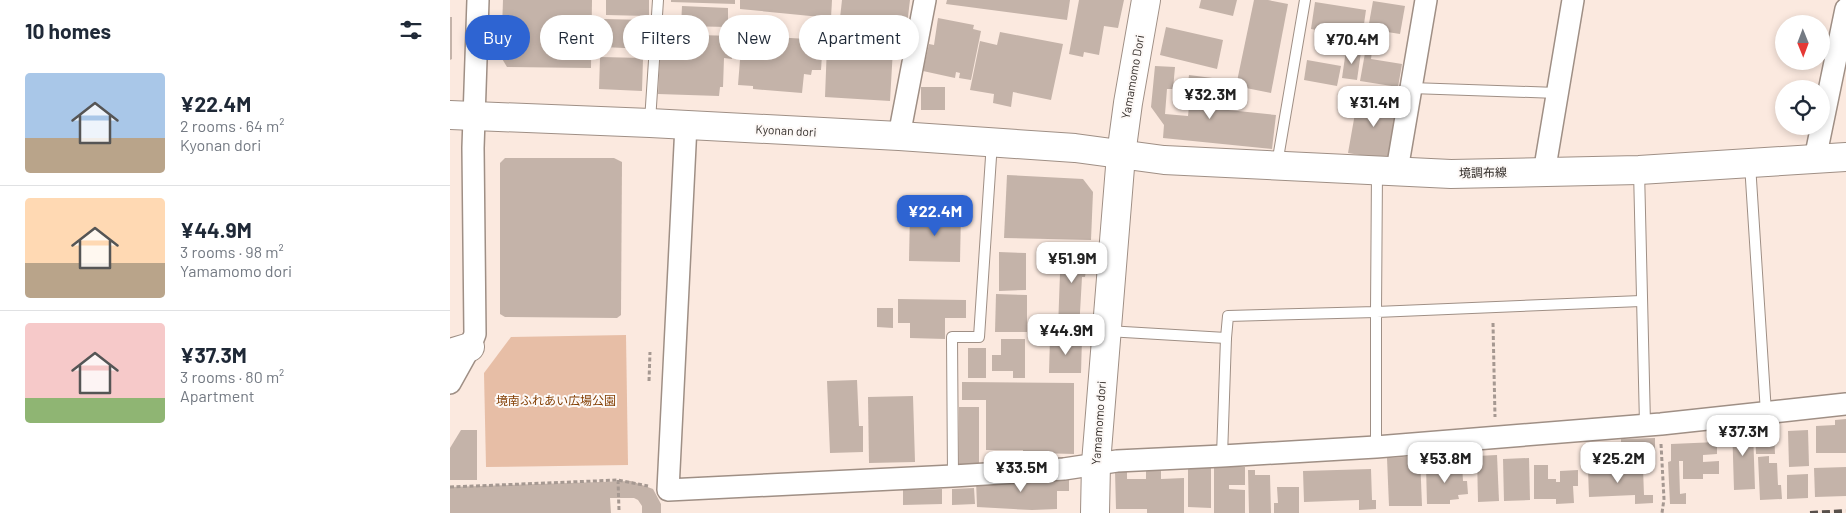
<!DOCTYPE html>
<html lang="en">
<head>
<meta charset="utf-8">
<style>
  body { margin:0; font-family:Barlow,"Noto Sans JP",sans-serif; background:#f6f6f7; color:#1f2937; height:100vh; display:flex; flex-direction:column; font-size:19px; white-space:nowrap }
  * { box-sizing:border-box; margin:0 }
  p { font-size:16px; color:#747a83 }
  .icon { flex:none; width:28px; height:28px; fill:none; stroke:currentColor; stroke-width:2; stroke-linecap:round; stroke-linejoin:round }
  .map { position:relative; flex:1; overflow:hidden }
  .side { display:flex; flex-direction:column; background:#fff; width:450px }
  .side>* { flex:none }
  .banner { position:absolute; left:15px; top:15px; width:475px; height:45px; display:flex; gap:10px }
  .needle { width:32px; rotate:179deg }
  .buttons { position:absolute; left:1325px; top:15px; display:grid; gap:10px }
  .buttons a { display:grid; place-items:center; width:55px; height:55px; border-radius:50%; background:#fff; box-shadow:0 2px 8px #0003; font-size:25px }
  .price { position:absolute; translate:-50% -42px; padding:0 11px; border-radius:10px; background:#fff; color:#222; font-size:16px; line-height:32px; filter:drop-shadow(0 1px 2px #0008) }
  .price::after { content:''; position:absolute; left:50%; top:30px; width:15px; height:11px; margin-left:-8px; background:inherit; clip-path:polygon(0 0,100% 0,50% 100%) }
  .price.on { background:#2e64d2; color:#fff }
  ul { padding:0; list-style:none }
  li { display:flex; align-items:center; gap:15px; height:125px; padding:0 25px }
  li+li { border-top:1px solid #e0e1e3 }
  li span { display:grid; place-items:center; flex:none; width:140px; height:100px; border-radius:5px; color:#555 }
  li>.icon { margin-inline-start:auto }
  span .icon { width:60px; height:60px; fill:#fffc; stroke-width:1 }
  li b { font-size:21px }
  h2 { display:flex; justify-content:space-between; align-items:center; height:60px; padding:0 25px; font-size:21px }
  .tag { padding:0 18px; border-radius:22px; background:#fff; box-shadow:0 2px 8px #0003; font-size:18px; line-height:45px }
  .tag.on { background:#2e64d2; color:#fff }
  main { display:flex; flex:1; min-height:0 }
  .map>svg:first-child { display:block }
  .green { fill:#e7bea6 }
  .building { fill:#c4b3a9 }
  .lines { fill:none; stroke-linecap:round; stroke-linejoin:round }
  .lane-casing { stroke:#9f8f85; stroke-width:12 }
  .street-casing { stroke:#9f8f85; stroke-width:24 }
  .secondary-casing { stroke:#9f8f85; stroke-width:30 }
  .path { stroke:#a59891; stroke-width:3; stroke-dasharray:4 2.5; stroke-linecap:butt }
  .lane { stroke:#fff; stroke-width:10 }
  .street { stroke:#fff; stroke-width:21 }
  .secondary { stroke:#fff; stroke-width:28 }
  .rail { stroke:#58504b; stroke-width:4; stroke-dasharray:8 4; stroke-linecap:butt }
  .labels { text-anchor:middle; stroke-width:4; stroke-linejoin:round; paint-order:stroke }
  .street-label { font-size:12px; fill:#312b27; stroke:#fdf9f7 }
  .park-label { font-size:12px; fill:#833f04; stroke:#fdf9f7 }
</style>
</head>
<body>
<main>
<section class="side">
<h2>10 homes<svg class="icon" aria-label="filters" viewBox="0 0 24 24"><path d="M4 7h16M4 17h16"/><circle cx="9" cy="7" r="2"/><circle cx="15" cy="17" r="2"/></svg></h2>
<ul>
<li><span style="background:linear-gradient(#a9c7e8 65%,#b9a48a 0)"><svg class="icon" aria-label="home" viewBox="0 0 24 24"><path d="M3 11l9-7 9 7M6 9v11h12V9"/></svg></span><div><b>¥22.4M</b><p>2 rooms · 64 m²</p><p>Kyonan dori</p></div></li>
<li><span style="background:linear-gradient(#ffd9b3 65%,#b9a48a 0)"><svg class="icon" aria-label="home" viewBox="0 0 24 24"><path d="M3 11l9-7 9 7M6 9v11h12V9"/></svg></span><div><b>¥44.9M</b><p>3 rooms · 98 m²</p><p>Yamamomo dori</p></div></li>
<li><span style="background:linear-gradient(#f6c9c9 75%,#8fb573 0)"><svg class="icon" aria-label="home" viewBox="0 0 24 24"><path d="M3 11l9-7 9 7M6 9v11h12V9"/></svg></span><div><b>¥37.3M</b><p>3 rooms · 80 m²</p><p>Apartment</p></div></li>
</ul>
</section>
<div class="map">
<svg width="1396" height="513" viewBox="0 0 1396 513">
  <rect width="100%" height="100%" fill="#fbe9df"/>
  <path class="green" d="M176 335 178 465 36 467 34 373 61 337Z"/>
  <g class="building">
    <path d="M53 0H142L141 68 57 67 51 57Z"/>
    <path d="M156 0H199V16L156 15Z"/>
    <path d="M221 0H285V4L221 2Z"/>
    <path d="M290 0H382L381 18 290 9Z"/>
    <path d="M392 0H460L456 33 389 27Z"/>
    <path d="M497 0H620L617 20 496 4Z"/>
    <path d="M629 0H674L668 28 654 26 649 55 634 52 633 57 619 54Z"/>
    <path d="M751 0H787L783 16 749 8Z"/>
    <path d="M804 0H818L838 4 821 93 786 86Z"/>
    <path d="M923 1 955 6 950 34 918 29Z"/>
    <path d="M865 2 916 10 912 38 861 29Z"/>
    <path d="M232 6 278 8V27L231 26Z"/>
    <path d="M0 17H2V59L0 60Z"/>
    <path d="M488 18 524 25 523 29 531 31 521 80 509 78 510 73 506 72 505 78 473 71 479 44 484 45Z"/>
    <path d="M154 19 197 20 196 49 153 47Z"/>
    <path d="M716 27 773 40 767 69 710 55Z"/>
    <path d="M550 32 613 44 601 100 563 92 561 107 543 103 544 94 520 90 530 41 547 45Z"/>
    <path d="M386 33 429 36 428 48 443 49 440 101 375 97 377 45H385Z"/>
    <path d="M216 34 283 36 282 59 274 58 273 87H270L269 96 208 94 210 54 215 55Z"/>
    <path d="M292 35 373 40 371 70H362L361 75 354 74 352 93 303 89V86L288 85Z"/>
    <path d="M917 42 923 43 921 59 952 64 948 87 910 81Z"/>
    <path d="M896 50 911 52 907 80 892 78Z"/>
    <path d="M150 57 193 58 192 91 149 89Z"/>
    <path d="M857 60 891 66 887 86 854 80Z"/>
    <path d="M705 66 725 67 723 89H717L715 114 738 116 739 106 826 115 822 149 713 138 714 125 701 107Z"/>
    <path d="M739 75 770 79 768 95 737 92Z"/>
    <rect x="471" y="87" width="24" height="23"/>
    <path d="M919 93 944 96 942 108 949 109 940 160 898 153 907 102 918 104Z"/>
    <path d="M55 158H164L172 162 171 315 167 318 55 317 50 314V163Z"/>
    <path d="M557 175 633 179 643 192 641 240 554 238Z"/>
    <path d="M460 212 511 213 510 262 459 261Z"/>
    <path d="M611 245 641 246 640 270H636L635 277H632L629 330 608 329Z"/>
    <path d="M549 252 576 253V290L549 291Z"/>
    <path d="M546 294 577 295V332H545Z"/>
    <path d="M448 299 516 300V318H495V339L460 338V323H448Z"/>
    <path d="M427 308H443V328L427 327Z"/>
    <path d="M600 338H632L631 373H599Z"/>
    <path d="M551 339H575V378H563V371H542V355H551Z"/>
    <rect x="518" y="348" width="18" height="30"/>
    <path d="M407 380 409 426H413V452L380 453 377 381Z"/>
    <path d="M512 382 624 383V454L587 453V457H573V450H536V400H512Z"/>
    <path d="M463 396 465 462 419 463 418 397Z"/>
    <rect x="509" y="407" width="20" height="57"/>
    <path d="M1396 419V453H1366V426L1385 425V420Z"/>
    <path d="M1318 422V429H1324L1325 454H1306L1305 423Z"/>
    <path d="M1299 423V431H1303L1305 489 1284 490 1282 424Z"/>
    <path d="M11 430H27V480H0V448Z"/>
    <path d="M1358 430 1359 466 1339 467 1338 431Z"/>
    <path d="M1205 438V459L1171 460V439Z"/>
    <path d="M1267 442V454L1253 455V462L1269 461V474H1253V479H1233V461H1229L1230 494 1236 493V504H1220L1218 462 1221 461V444Z"/>
    <path d="M1047 455 1049 501 1028 502 1027 456Z"/>
    <path d="M970 456 972 506H939L937 458Z"/>
    <path d="M1319 456V463H1327L1328 485H1331L1332 499 1310 500 1308 457Z"/>
    <path d="M1079 458 1080 500 1054 501 1053 459Z"/>
    <path d="M1012 464 1013 481H1017L1018 494 1008 495 1009 499 1000 500V504H977L976 466Z"/>
    <path d="M738 465H761V508L738 507Z"/>
    <path d="M1084 465H1098V479H1106V482H1110V471L1128 470V486H1123L1124 503 1106 504V499H1084Z"/>
    <path d="M764 467H795V485H779V489L795 490V513H764Z"/>
    <path d="M1396 467V496L1365 497 1364 468Z"/>
    <path d="M1193 468 1194 495H1203V503L1185 504V495L1139 497 1138 469Z"/>
    <path d="M696 469H711V479L734 478V513H697V509H666L665 471H677V479H696Z"/>
    <path d="M921 469 922 500H926V509L909 510V500L854 502 853 471Z"/>
    <path d="M798 470H805V475H820L821 513H799Z"/>
    <path d="M1358 474V498L1337 499V475Z"/>
    <path d="M619 477V491H607V509L582 510 527 507 526 480Z"/>
    <path d="M181 481 203 489 211 504V513H192V506L188 500 184 498H160L161 513H0V487Z"/>
    <path d="M827 487H849V513H824V503H828Z"/>
    <path d="M524 488 525 504 502 505V489Z"/>
    <path d="M492 489V504L453 505V490Z"/>
  </g>
  <g class="lines">
    <g class="lane-casing">
      <g id="lane">
        <path d="M961 88 1107 93"/>
        <path d="M200 121 208 0"/>
        <path d="M827 164 855 0"/>
        <path d="M1300 164 1316 413"/>
        <path d="M1189 170 1195 424"/>
        <path d="M657 331 776 338"/>
        <path d="M926 447V312L1191 301"/>
        <path d="M772 456 776 338 778 316 926 312 927 171"/>
        <path d="M503 476 502 337H529L542 142"/>
      </g>
    </g>
    <g class="street-casing">
      <g id="street">
        <path d="M236 125 218 490 503 476 614 469 667 461 772 456 926 447 1211 424 1396 404"/>
        <path d="M449 136 475 0"/>
        <path d="M1365 159 1396 9"/>
        <path d="M947 170 976 0"/>
        <path d="M1094 173 1123 0"/>
        <path d="M0 383 20 347 25 334 23 148 28 0"/>
      </g>
    </g>
    <g class="secondary-casing">
      <g id="secondary">
        <path d="M0 115 200 123 449 136 625 148 714 160 1001 174 1189 170 1396 157"/>
        <path d="M0 353 20 347"/>
        <path d="M645 513 646 463 671 155 678 103 696 0"/>
      </g>
    </g>
    <g class="path">
      <path d="M1043 323 1045 417"/>
      <path d="M199 381 200 352"/>
      <path d="M1211 444 1214 499 1212 513"/>
      <path d="M168 480 169 510"/>
      <path d="M0 487 168 480 198 486"/>
    </g>
    <use href="#lane" class="lane"/>
    <use href="#street" class="street"/>
    <use href="#secondary" class="secondary"/>
    <path class="rail" d="M1360 513 1396 511"/>
  </g>
  <g class="labels">
    <g class="street-label">
      <text transform="translate(683 77) rotate(-80)" y="4">Yamamomo Dori</text>
      <text transform="translate(336 131) rotate(3)" y="4">Kyonan dori</text>
      <text transform="translate(1033 173) rotate(-1)" y="4">境調布線</text>
      <text transform="translate(649 423) rotate(-86)" y="4">Yamamomo dori</text>
    </g>
    <g class="park-label">
      <text x="106" y="405">境南ふれあい広場公園</text>
    </g>
  </g>
</svg>
<div class="buttons">
<a><svg class="needle" viewBox="-14 -14 28 28"><path d="M0-13l5 13h-10z" fill="#e53935"/><path d="M0 13l5-13h-10z" fill="#747a83"/></svg></a>
<a><svg class="icon" aria-label="locate" viewBox="0 0 24 24"><circle cx="12" cy="12" r="6"/><path d="M12 2v4M12 18v4M2 12h4M18 12h4"/></svg></a>
</div>
<b class="price" style="left:902px;top:65px">¥70.4M</b>
<b class="price" style="left:760px;top:120px">¥32.3M</b>
<b class="price" style="left:924px;top:128px">¥31.4M</b>
<b class="price on" style="left:485px;top:237px">¥22.4M</b>
<b class="price" style="left:622px;top:284px">¥51.9M</b>
<b class="price" style="left:616px;top:356px">¥44.9M</b>
<b class="price" style="left:1293px;top:457px">¥37.3M</b>
<b class="price" style="left:995px;top:484px">¥53.8M</b>
<b class="price" style="left:1168px;top:484px">¥25.2M</b>
<b class="price" style="left:571px;top:493px">¥33.5M</b>
<div class="banner">
<a class="tag on">Buy</a>
<a class="tag">Rent</a>
<a class="tag">Filters</a>
<a class="tag">New</a>
<a class="tag">Apartment</a>
</div>
</div>
</main>
</body>
</html>
